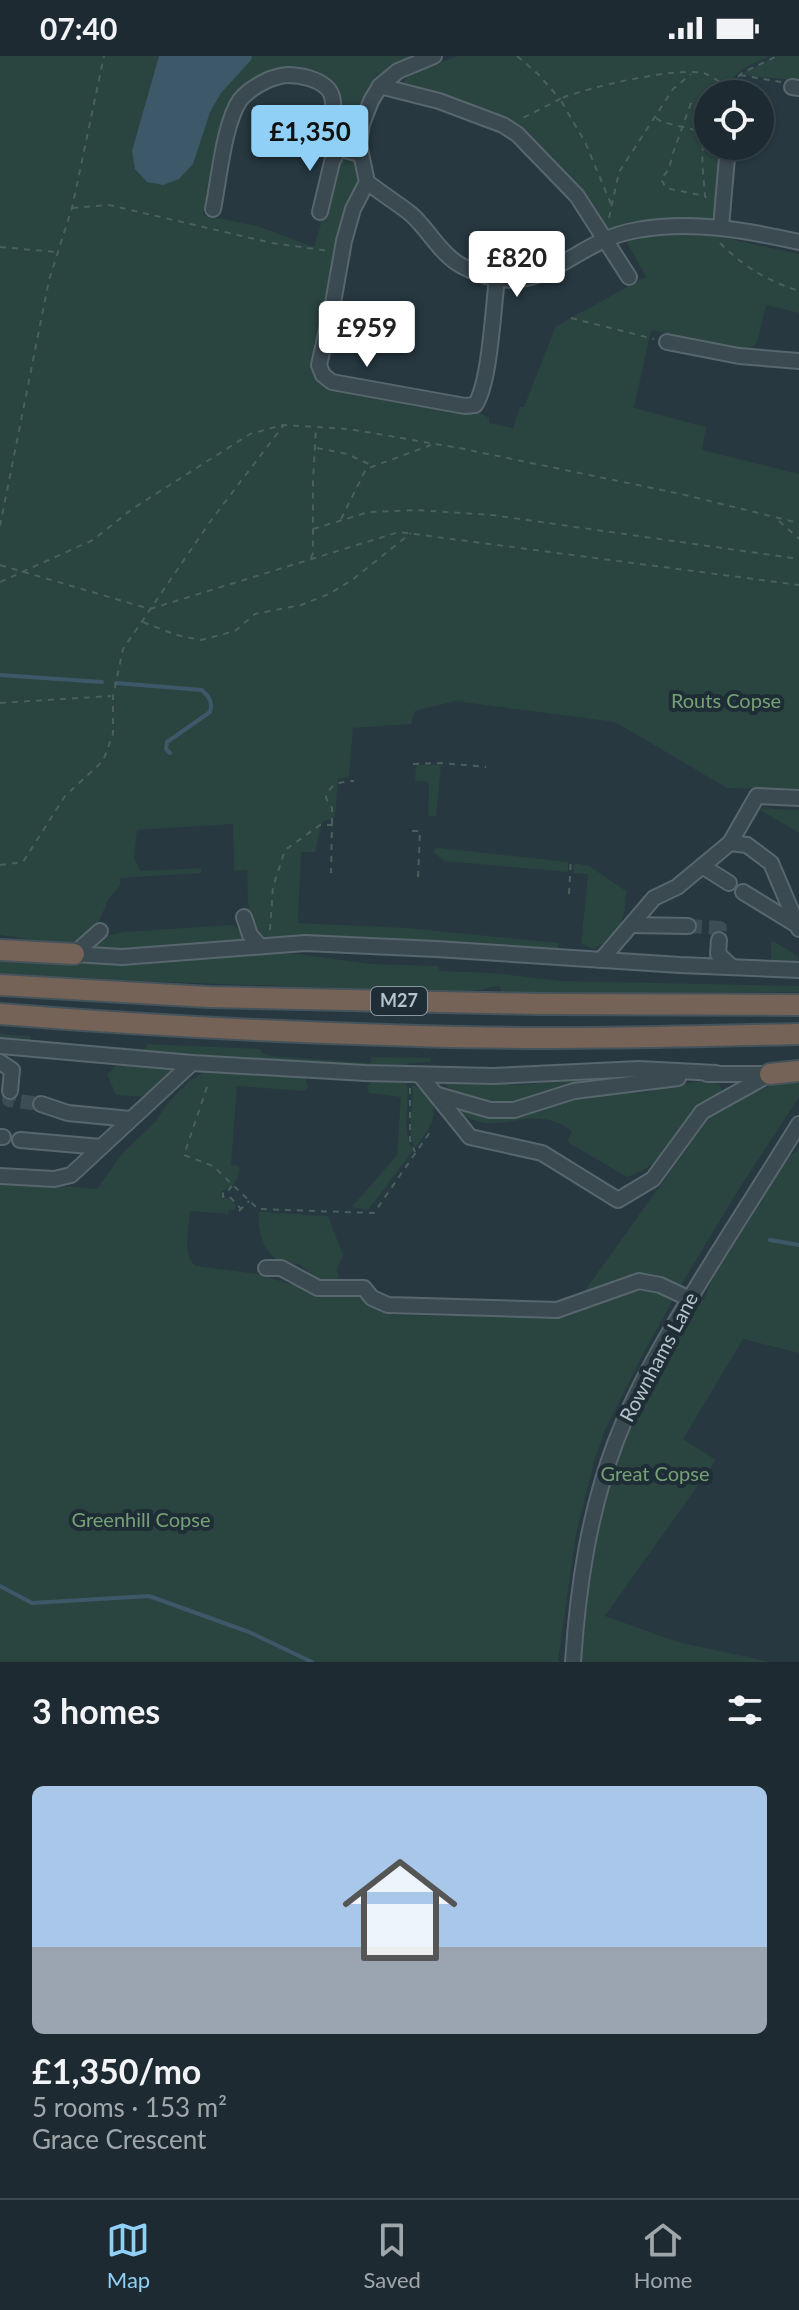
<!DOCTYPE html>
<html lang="en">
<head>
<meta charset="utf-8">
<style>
  body { margin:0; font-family:Lato,sans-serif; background:#253239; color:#f1f3f6; height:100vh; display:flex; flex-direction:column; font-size:30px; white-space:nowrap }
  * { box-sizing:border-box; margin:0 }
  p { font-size:26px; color:#a0a7ab }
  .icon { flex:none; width:44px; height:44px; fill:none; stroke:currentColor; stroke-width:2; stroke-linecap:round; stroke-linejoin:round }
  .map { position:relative; height:1606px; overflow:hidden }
  .side { display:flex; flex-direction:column; background:#1d2a31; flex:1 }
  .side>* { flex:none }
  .tools { position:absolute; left:694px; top:24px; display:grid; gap:16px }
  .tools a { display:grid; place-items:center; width:80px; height:80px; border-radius:50%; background:#1d2a31; box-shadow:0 2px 6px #0004,0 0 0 2px #3b464d; font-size:40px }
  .price { position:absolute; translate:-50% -68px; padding:0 18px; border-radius:8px; background:#fff; color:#222; font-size:26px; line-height:52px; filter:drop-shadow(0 2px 4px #0008) }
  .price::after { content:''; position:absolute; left:50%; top:48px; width:24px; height:18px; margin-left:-12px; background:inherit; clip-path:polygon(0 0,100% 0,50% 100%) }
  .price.active { background:#91d0f6; color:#111 }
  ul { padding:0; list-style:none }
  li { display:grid; align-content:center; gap:16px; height:424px; padding:0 32px }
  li+li { border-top:2px solid #3b464d }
  li span { display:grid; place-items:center; height:248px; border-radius:12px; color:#555 }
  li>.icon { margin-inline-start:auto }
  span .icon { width:144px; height:144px; fill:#fffc; stroke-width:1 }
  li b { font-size:34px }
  h2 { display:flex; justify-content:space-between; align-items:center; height:96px; padding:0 32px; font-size:34px }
  .status { display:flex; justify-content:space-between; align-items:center; height:56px; padding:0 40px; background:#1d2a31; direction:ltr }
  .status svg { height:22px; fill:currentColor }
  .tab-bar { display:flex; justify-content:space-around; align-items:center; height:112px; border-top:2px solid #3b464d; background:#1d2a31; font-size:22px; color:#a0a7ab }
  .tab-bar a { display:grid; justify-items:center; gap:4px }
  .tab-bar .active { color:#91d0f6 }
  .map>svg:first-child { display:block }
  .green { fill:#2a4440 }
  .water { fill:#3d5969 }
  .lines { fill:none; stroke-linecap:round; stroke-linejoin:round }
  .stream { stroke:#3d5969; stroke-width:4 }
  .minor-tunnel { stroke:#3d4d56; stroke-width:14; stroke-dasharray:14 7; stroke-linecap:butt }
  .minor-casing { stroke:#58666e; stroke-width:18 }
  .highway-casing { stroke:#45535b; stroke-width:24 }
  .path { stroke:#49605d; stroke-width:2; stroke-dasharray:6 6; stroke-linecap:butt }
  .minor { stroke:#3b4951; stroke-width:14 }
  .highway { stroke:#766358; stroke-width:20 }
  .labels { text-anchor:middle; stroke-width:8; stroke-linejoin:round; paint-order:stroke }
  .shield { fill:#1f2e36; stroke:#89969e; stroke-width:2 }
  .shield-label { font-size:18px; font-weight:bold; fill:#b7c3cb }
  .park-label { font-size:20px; fill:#76a076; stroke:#1f2e36 }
  .street-label { font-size:20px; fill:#b7c3cb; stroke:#1f2e36 }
</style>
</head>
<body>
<div class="status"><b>07:40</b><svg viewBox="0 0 49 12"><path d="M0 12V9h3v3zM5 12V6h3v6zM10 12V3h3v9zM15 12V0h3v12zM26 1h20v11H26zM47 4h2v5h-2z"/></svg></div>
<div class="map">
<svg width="799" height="1606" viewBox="0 0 799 1606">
  <rect width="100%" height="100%" fill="#273841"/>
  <g class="green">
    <path d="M0 0H415C374 20 359 41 353 86L346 84 339 78C338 66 344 52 340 41 337 28 327 20 316 15 282 0 246 21 229 51 212 81 210 126 203 159L257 170 314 191 341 101 354 102C367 120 353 131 348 148 332 200 326 255 316 308L367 339 470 357 476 355 489 362V367L513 372 520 351H524L556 270 646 221 625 183 660 176 702 177 799 198V257L766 249 757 287 749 293 651 274 634 352 706 371 702 394 799 418V734L727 732 615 666 455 645 415 655 411 668 353 672 349 721 338 723 335 761 322 766 315 796H301L298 867 407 872 559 887 558 896 413 885 261 881C244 867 249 835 247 814L234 815 233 768 137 774 134 802 141 815 201 812V817L120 822V830L109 842 96 872 105 880 123 876 232 869 243 876 245 884 242 886 129 895 81 891 0 879Z"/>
    <path d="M458 0H769C750 10 730 15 727 38H708V90H721L713 165 622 170 609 176 582 136 521 74 399 31 411 17Z"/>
    <path d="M777 0H799V25L752 20 742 17Z"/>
    <path d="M416 709H441L436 760H428L429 729 427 726 415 725Z"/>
    <path d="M757 752 799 754V777Z"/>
    <path d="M439 792 568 806V816L444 805 434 797V793Z"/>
    <path d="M574 807 589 810 626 835C625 866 621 877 594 893L581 888 588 818 573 817Z"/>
    <path d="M773 885 798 900 799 910H765L760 904 771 905V887Z"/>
    <path d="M274 895 371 908 438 910 440 915 493 917 561 925 799 930V936L533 938 502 936 499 930 467 936 421 935 140 925 0 917V903L138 909Z"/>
    <path d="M0 978 30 980V985L146 993 147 988 260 993 262 997 271 1000 370 1007 372 1001 431 1002V1006L408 1007 407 1011H379L163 999 0 986Z"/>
    <path d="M117 1009 168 1012 172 1018 147 1041 116 1039 107 1018Z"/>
    <path d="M205 1015 302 1019 306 1023 308 1031 304 1035 237 1030 231 1109 239 1110C239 1123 234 1133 221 1135L222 1143 229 1142 235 1149V1154H229L228 1158 190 1155C189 1172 182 1200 196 1210L258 1218 305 1233 356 1239 368 1243 392 1259 566 1261 714 1054 781 1025H799V1041L737 1136 684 1224 644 1296 604 1376 594 1406 576 1478 558 1606H0V1124L97 1133 122 1098 156 1065 166 1049 190 1025Z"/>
    <path d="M605 1021V1025L568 1029 519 1046 498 1049 463 1041 446 1030 447 1027 456 1025 520 1029Z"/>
    <path d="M385 1023 407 1027C410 1049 401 1075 413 1095L368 1154 352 1151 397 1099 401 1041 369 1037 367 1031 373 1024Z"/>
    <path d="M704 1025 719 1028 722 1034C713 1041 704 1047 696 1055 671 1080 666 1109 627 1121L567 1086 572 1075C567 1072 561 1068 555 1066 533 1057 508 1069 485 1067 472 1065 461 1059 449 1053L452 1051C494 1069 512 1061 553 1049 568 1044 585 1042 601 1039 617 1036 635 1039 650 1035 668 1029 685 1028 704 1025Z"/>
    <path d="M412 1028C446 1049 435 1066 415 1092 405 1073 415 1048 412 1028Z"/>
    <path d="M799 1091V1297L743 1283 683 1383 716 1404 605 1560 678 1586 770 1606H578L581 1567 597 1467 630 1367 685 1259 704 1243 712 1223 764 1141 780 1111 788 1100 796 1096Z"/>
    <path d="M259 1156 328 1160 343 1199 337 1213 339 1222C320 1230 312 1220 299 1208 269 1212 256 1182 259 1156Z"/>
  </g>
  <path class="water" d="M159 0H252L251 4 221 37 210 56 193 108 179 123 163 129 147 126 135 113 132 95Z"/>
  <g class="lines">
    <g class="stream">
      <path d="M0 619 102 626"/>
      <path d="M116 627 202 634C209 641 213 646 210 656L167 686 166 693 170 697"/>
      <path d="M770 1184 799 1189"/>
      <path d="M0 1530 32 1547 149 1540 249 1576 312 1606"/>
    </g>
    <g class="minor-tunnel">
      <path d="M688 870 720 872 719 884"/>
      <path d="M10 1035 9 1044 41 1048"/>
    </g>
    <g class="minor-casing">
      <g id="minor">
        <path d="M434 0 398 15 380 30 371 45 362 68 359 88 367 126C381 137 397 147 411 158 429 174 441 199 462 210 541 252 567 186 637 174 692 164 745 174 799 186"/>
        <path d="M380 30 439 45 503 69 517 78 577 140 629 221"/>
        <path d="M792 31 799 32"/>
        <path d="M367 126 353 153 344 185 333 247 319 309 323 319 332 326 465 350 475 349C490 328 493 252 497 223"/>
        <path d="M213 153C219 124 224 67 240 44 248 34 259 28 270 23 277 21 281 19 288 19 301 19 319 23 328 33 342 49 321 81 338 91 344 95 354 96 361 98"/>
        <path d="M320 156 332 106 339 92"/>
        <path d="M721 171 728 90"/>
        <path d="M667 286 739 300 799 305"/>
        <path d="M730 787 757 740 799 742"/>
        <path d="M702 810 729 827"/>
        <path d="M743 836 797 869"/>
        <path d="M244 861 250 879 260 890"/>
        <path d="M632 869 688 870"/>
        <path d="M719 884 718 898 732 911"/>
        <path d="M74 898 122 901 305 887 436 893 680 909 799 914"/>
        <path d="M74 898 100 875"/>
        <path d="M601 904 654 842 677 831 730 787 747 789 771 807 799 873"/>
        <path d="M0 990 192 1007 365 1017 493 1020 639 1013 716 1017"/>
        <path d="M0 1006 12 1014 10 1035"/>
        <path d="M707 1018H770"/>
        <path d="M420 1019 470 1081 542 1097 618 1144 653 1123 702 1056 770 1018"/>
        <path d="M438 1039 490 1054H514L574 1035 678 1022"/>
        <path d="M41 1048 68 1057 130 1063"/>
        <path d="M0 1081H3"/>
        <path d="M20 1084 101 1091"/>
        <path d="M0 1120 54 1123 71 1119 192 1007"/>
        <path d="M266 1212H281L318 1232H364L372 1242 388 1249 557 1254 639 1225 660 1229 690 1243"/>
        <path d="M573 1606C578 1530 589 1456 616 1385 636 1333 663 1286 692 1239 727 1181 764 1125 799 1068"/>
      </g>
    </g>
    <g class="highway-casing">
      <g id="highway">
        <path d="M0 894 74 898"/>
        <path d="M0 929 209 941 539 948 799 949"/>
        <path d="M0 958C139 969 278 976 417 980 544 984 672 981 799 978"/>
        <path d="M770 1018 799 1015"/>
      </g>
    </g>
    <g class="path">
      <path d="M517 0 538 18 560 43 519 64"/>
      <path d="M740 19 781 26"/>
      <path d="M721 38 742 17 777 0"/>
      <path d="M691 47 673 97 669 113 661 123 666 132 705 140"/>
      <path d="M656 62 662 66 703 76"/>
      <path d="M708 65C699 94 703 111 705 140L708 146"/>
      <path d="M611 148 585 86 560 43C585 32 681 9 706 18 713 21 721 27 727 30"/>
      <path d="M72 152 109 149 272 187 329 195"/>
      <path d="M609 162 619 116 673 33 691 18"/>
      <path d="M720 187C744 211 766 224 799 235"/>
      <path d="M0 191 56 196"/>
      <path d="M571 262 654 283"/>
      <path d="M317 392 347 398 371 409"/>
      <path d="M341 463 366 413 431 389"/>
      <path d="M779 465 799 483"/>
      <path d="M0 470 49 224 72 152 104 0"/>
      <path d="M313 473 369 456 416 454 492 459 799 503"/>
      <path d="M311 502 313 497V425L316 373"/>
      <path d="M0 509 150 553 399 476 799 529"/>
      <path d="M0 526 93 484 132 453 250 378 283 369 349 373 459 392 681 438 799 467"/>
      <path d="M143 566 176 579 201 584 235 575 255 558 301 549 329 538 352 524 411 477"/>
      <path d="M0 647 111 640"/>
      <path d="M413 708 441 707 486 711"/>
      <path d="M332 768V752L326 742C329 728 341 725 354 725"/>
      <path d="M412 775H420L418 822"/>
      <path d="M0 809 23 806 65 740 103 705 113 678V640L123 593 212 463 283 370"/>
      <path d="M569 838 571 802"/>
      <path d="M270 874 273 831 285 794 320 769H332L331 817"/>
      <path d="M207 1031 184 1099 213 1110 258 1153 374 1157 430 1076"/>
      <path d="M410 1032V1084L415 1096"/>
      <path d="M232 1130 228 1135 223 1136V1141L229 1140 241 1153"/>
      <path d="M239 1155 249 1145"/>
    </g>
    <use href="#minor" class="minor"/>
    <use href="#highway" class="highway"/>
  </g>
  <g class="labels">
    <rect class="shield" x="371" y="931" width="56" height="28" rx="6"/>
    <g class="shield-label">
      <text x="399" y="951">M27</text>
    </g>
    <g class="park-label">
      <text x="726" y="652">Routs Copse</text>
      <text x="655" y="1425">Great Copse</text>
      <text x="141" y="1471">Greenhill Copse</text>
    </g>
    <g class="street-label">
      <text transform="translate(659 1301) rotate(-62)" y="7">Rownhams Lane</text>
    </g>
  </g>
</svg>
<div class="tools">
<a><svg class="icon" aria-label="locate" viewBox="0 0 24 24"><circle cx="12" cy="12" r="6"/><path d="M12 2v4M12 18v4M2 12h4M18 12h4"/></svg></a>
</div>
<b class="price active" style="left:310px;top:117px">£1,350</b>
<b class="price" style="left:517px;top:243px">£820</b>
<b class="price" style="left:367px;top:313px">£959</b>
</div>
<section class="side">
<h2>3 homes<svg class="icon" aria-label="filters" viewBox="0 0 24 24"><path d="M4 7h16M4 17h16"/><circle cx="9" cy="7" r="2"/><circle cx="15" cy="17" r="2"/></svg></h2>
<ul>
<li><span style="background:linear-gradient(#a9c7e8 65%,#9aa5b1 0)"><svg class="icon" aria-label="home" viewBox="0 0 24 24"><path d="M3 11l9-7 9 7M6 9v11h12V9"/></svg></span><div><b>£1,350/mo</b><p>5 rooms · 153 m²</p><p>Grace Crescent</p></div></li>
</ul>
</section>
<nav class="tab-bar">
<a class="active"><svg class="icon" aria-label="map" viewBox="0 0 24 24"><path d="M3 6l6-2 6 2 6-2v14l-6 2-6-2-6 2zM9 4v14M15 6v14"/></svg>Map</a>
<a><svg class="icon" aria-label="saved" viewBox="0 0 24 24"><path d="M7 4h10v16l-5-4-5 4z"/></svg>Saved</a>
<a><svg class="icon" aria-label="home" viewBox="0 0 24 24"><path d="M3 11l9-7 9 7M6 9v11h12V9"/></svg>Home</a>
</nav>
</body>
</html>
